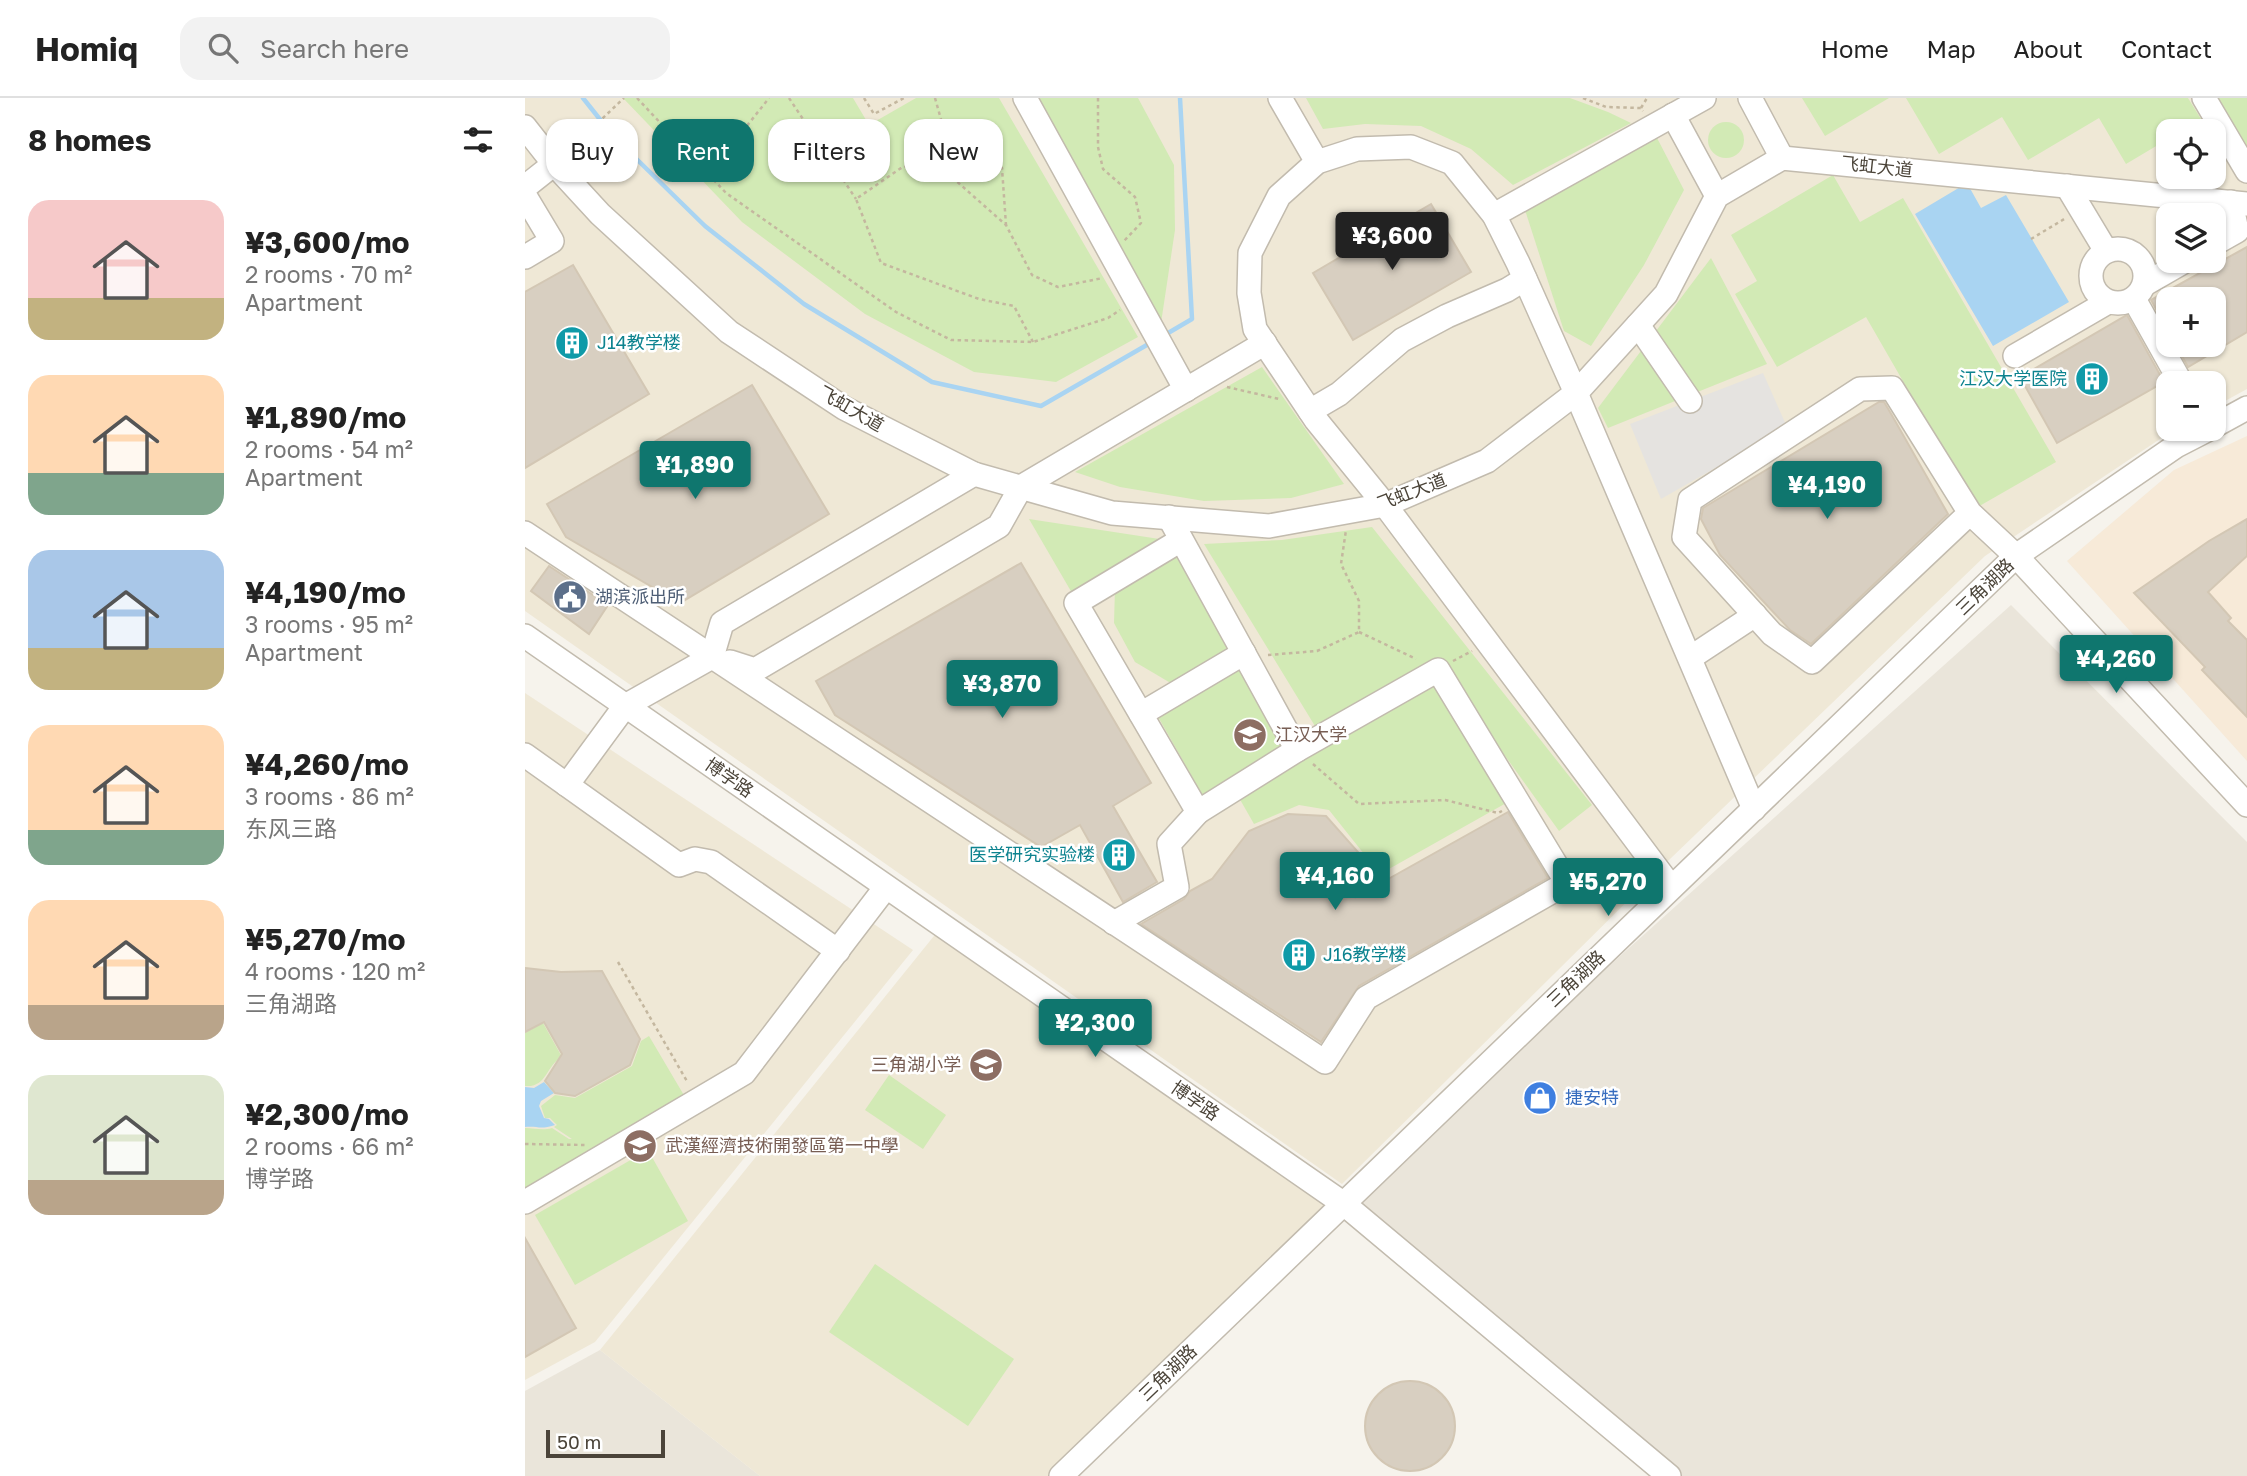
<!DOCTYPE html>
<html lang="en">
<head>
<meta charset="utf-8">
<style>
  body { margin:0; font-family:"Golos Text","Noto Sans SC",sans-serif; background:#f2f2f2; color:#222; height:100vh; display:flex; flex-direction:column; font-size:26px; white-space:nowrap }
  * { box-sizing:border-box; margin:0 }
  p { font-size:23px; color:#767676 }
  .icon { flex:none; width:38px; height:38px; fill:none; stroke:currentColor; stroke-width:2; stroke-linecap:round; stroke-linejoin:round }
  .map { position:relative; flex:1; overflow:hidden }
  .details { display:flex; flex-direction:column; background:#fff; width:525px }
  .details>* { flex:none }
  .banner { position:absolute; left:21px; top:21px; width:665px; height:63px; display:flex; gap:14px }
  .fabs { position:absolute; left:1631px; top:21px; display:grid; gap:14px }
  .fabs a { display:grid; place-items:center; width:70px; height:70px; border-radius:14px; background:#fff; box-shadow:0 2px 5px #0004; font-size:35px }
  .scale { position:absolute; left:21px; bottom:18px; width:119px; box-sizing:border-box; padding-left:7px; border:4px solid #4b4439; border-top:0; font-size:19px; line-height:24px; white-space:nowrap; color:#4b4439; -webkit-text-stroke:5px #fff; paint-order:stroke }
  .price { position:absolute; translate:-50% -60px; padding:0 16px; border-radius:7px; background:#0f766e; color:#fff; font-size:23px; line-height:46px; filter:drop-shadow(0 2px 4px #0008) }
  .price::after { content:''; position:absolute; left:50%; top:42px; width:21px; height:16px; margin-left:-10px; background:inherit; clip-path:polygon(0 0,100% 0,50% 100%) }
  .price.on { background:#222; color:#fff }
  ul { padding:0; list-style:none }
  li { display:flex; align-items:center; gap:21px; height:175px; padding:0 28px }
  li span { display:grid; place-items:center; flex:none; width:196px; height:140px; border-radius:21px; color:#555 }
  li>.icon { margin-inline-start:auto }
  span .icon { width:84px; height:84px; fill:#fffc; stroke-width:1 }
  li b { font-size:30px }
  h2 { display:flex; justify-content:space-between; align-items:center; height:84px; padding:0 28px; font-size:30px }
  .tag { padding:0 24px; border-radius:21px; background:#fff; box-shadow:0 2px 5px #0004; font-size:24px; line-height:63px }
  .tag.on { background:#0f766e; color:#fff }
  header { display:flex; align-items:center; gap:42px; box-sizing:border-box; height:98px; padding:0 35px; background:#fff; border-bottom:2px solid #e0e0e0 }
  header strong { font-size:33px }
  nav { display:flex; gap:38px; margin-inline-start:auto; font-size:24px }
  .search { width:490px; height:63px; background:#f2f2f2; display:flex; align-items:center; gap:18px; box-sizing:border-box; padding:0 24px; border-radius:21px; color:#767676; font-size:26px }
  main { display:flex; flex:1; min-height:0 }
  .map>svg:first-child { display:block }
  .residential { fill:#eae5da }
  .commercial { fill:#f7ead8 }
  .education { fill:#efe8d6; fill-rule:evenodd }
  .green { fill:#d2eab5 }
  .parking { fill:#e5e3e0 }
  .water { fill:#a9d4f2 }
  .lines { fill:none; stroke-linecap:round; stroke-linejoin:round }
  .stream { stroke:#a9d4f2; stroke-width:4.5 }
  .building { fill:#d8cfc1; stroke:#d3c7b4; stroke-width:2 }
  .minor-casing { stroke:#c2bbae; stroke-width:26 }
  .path { stroke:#c4b79f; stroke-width:2.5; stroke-dasharray:3.5 3.5; stroke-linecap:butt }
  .minor { stroke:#fff; stroke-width:23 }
  .labels { text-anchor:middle; stroke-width:5; stroke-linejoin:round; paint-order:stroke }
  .street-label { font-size:18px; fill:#4b4439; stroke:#fff }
  .culture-label { font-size:18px; fill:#0d838f; stroke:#fff; text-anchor:start }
  .service-label { font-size:18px; fill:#4e5e75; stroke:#fff; text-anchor:start }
  .education-label { font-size:18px; fill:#785e54; stroke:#fff; text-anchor:start }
  .shop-label { font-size:18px; fill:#366cbe; stroke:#fff; text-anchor:start }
</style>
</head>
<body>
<header>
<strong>Homiq</strong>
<div class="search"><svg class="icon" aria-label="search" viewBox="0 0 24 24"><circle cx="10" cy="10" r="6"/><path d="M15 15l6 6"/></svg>Search here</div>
<nav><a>Home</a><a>Map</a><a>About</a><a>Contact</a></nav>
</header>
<main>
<section class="details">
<h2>8 homes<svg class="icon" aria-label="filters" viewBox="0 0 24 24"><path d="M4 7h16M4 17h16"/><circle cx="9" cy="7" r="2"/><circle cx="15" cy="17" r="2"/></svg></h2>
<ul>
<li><span style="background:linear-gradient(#f6c9c9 70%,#c2b280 0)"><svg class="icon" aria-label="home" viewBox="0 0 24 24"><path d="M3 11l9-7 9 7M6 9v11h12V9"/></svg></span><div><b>¥3,600/mo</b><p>2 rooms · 70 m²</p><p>Apartment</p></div></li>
<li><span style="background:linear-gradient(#ffd9b3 70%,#7fa58c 0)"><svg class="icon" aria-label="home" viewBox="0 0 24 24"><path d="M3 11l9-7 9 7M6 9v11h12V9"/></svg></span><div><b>¥1,890/mo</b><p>2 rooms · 54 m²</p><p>Apartment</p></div></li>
<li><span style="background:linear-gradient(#a9c7e8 70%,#c2b280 0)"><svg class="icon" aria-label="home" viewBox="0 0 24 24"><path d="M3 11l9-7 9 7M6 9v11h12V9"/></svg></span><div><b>¥4,190/mo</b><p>3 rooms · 95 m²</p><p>Apartment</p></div></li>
<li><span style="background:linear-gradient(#ffd9b3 75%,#7fa58c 0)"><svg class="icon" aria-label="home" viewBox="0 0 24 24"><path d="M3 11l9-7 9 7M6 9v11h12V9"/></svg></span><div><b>¥4,260/mo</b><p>3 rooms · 86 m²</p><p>东风三路</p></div></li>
<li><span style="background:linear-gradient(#ffd9b3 75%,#b9a48a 0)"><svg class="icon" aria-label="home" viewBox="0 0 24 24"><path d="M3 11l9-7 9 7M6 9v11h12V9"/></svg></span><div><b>¥5,270/mo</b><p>4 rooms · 120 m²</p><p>三角湖路</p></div></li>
<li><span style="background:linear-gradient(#dfe7d0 75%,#b9a48a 0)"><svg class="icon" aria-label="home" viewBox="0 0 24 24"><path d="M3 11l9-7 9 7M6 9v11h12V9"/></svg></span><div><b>¥2,300/mo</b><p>2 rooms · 66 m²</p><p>博学路</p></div></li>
</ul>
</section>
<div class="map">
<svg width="1722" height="1378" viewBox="0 0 1722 1378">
  <rect width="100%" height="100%" fill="#f6f3ec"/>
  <g class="residential">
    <path d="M1486 507 1722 744V1378H1157L819 1106Z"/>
    <path d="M75 1252 235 1378H0V1293Z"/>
  </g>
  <path class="commercial" d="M1722 338V663L1542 463 1649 372Z"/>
  <g class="education">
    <path d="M0 0H1722V291L1689 309V285H1643V331H1650L1460 458 1145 761 817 1086 0 513ZM1643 33H1689V79H1643ZM1643 117H1689V163H1643ZM1643 201H1689V247H1643Z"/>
    <path d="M0 595 388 852 70 1244 0 1282Z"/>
    <path d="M417 828 819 1106 536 1378H235L75 1252Z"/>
  </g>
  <g class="green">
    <path d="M98 0H328L344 27 391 0H474L613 239 531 284 449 274 340 216 217 124Z"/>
    <path d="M513 0H613L649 67 650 132 636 225Z"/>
    <path d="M781 0H1045L1083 14 1106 25 988 87 946 51 896 28 840 26 798 31Z"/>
    <path d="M1277 0H1364L1300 38Z"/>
    <path d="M1381 0H1663L1676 21 1656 33H1643V41L1601 66 1574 20 1503 62 1477 19 1414 56Z"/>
    <path d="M1690 0H1722V54Z"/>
    <circle cx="1201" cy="42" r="18"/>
    <path d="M1131 38 1159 92 1119 167 1066 248 1039 233 1000 112Z"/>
    <path d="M1308 77 1335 124 1378 100 1531 364 1451 410 1341 219 1252 269 1210 196 1232 183 1206 137Z"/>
    <path d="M1186 160 1242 266 1083 330 1073 310Z"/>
    <path d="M737 269 819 386 766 400 679 403 595 389 550 374Z"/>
    <path d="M504 421 641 442 547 495Z"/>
    <path d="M847 429 1067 707 1034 733 912 563 793 633 679 446 757 442Z"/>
    <path d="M649 455 708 551 649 587 610 564 589 525 590 490Z"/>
    <path d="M714 572 761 648 678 698 632 617Z"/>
    <path d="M909 584 983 704 855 776 804 712 774 707 729 726 713 698Z"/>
    <path d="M18 925 37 959C21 967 22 990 0 988V935Z"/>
    <path d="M124 938 160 999 0 1094V1030C10 1030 17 1033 27 1030L44 1041H47L29 1029 32 1027 25 1020H20L16 1008 30 997 50 1000 107 968 116 943Z"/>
    <path d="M364 977 421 1017 398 1051 340 1012Z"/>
    <path d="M123 1052 163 1123 50 1187 10 1117Z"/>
    <path d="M350 1166 489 1261 443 1328 304 1234Z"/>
  </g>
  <path class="parking" d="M1238 275 1262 329 1136 401 1105 326Z"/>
  <g class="water">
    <path d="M1442 85 1456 110 1481 97 1544 204 1468 248 1390 116Z"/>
    <path d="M19 984 29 995 16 1003 14 1008 19 1020 24 1021 30 1027C15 1032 14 1028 0 1029V989L9 990Z"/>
  </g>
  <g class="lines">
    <g class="stream">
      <path d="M58 0 89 39 180 128 279 206 407 284 516 308 627 244"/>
      <path d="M638 238 667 221 655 0"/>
    </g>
  </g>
  <g class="building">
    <path d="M906 106 946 174 828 242 788 175Z"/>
    <path d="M1722 149V234L1663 269 1651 247H1689V201H1643V233L1626 202Z"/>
    <path d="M48 167 124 296 0 370V194Z"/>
    <path d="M1602 217 1639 284 1532 345 1495 279Z"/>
    <path d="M227 287 304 416 155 505 41 439 22 406Z"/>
    <path d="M1354 304H1359L1365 314 1423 416 1286 546 1265 532 1195 457 1176 421 1178 410Z"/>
    <path d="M1722 421V458L1683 494 1706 520 1703 523 1722 542V619L1677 572 1680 569 1609 495 1684 443Z"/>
    <path d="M496 465 626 685 588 708 632 784 598 804 555 727 516 749 310 617 291 583Z"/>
    <path d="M24 468 83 507 64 536 6 493Z"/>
    <path d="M983 714 1023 780 834 888 796 944 616 826 659 801 665 793 687 781 724 733 763 716 801 718 833 754 831 799Z"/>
    <path d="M0 870 36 874 77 873 115 941 105 967 50 998 30 995 20 983 37 956 19 924 0 934Z"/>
    <path d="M0 1140 51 1230 0 1259Z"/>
    <circle cx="885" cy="1328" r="45"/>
  </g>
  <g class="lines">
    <g class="minor-casing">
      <g id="minor">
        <path d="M500 0 661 292"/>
        <path d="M755 0 792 64"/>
        <path d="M1225 0 1257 60"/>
        <path d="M1679 0 1722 73"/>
        <path d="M1148 17 1192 98"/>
        <path d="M0 29 29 66 75 116 204 234 319 310 449 376 587 415 744 428 860 407 962 363 1051 295 1141 196 1192 98 1257 60 1722 106"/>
        <path d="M1542 88 1581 153"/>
        <path d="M0 89 29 66"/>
        <path d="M0 98 27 143 0 159"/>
        <path d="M969 117 1179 0"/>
        <path d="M1689 146 1712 133 1706 104"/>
        <circle cx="1593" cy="178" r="27"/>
        <path d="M1620 186 1660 163"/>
        <path d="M1609 201 1655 283"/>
        <path d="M1113 227 1165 303"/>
        <path d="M1490 258 1583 204"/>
        <path d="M785 313 814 296 877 242 922 218 982 192 1000 181"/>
        <path d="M1689 328 1722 310"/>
        <path d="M1445 415 1287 564 1247 536 1159 439 1165 402 1335 291 1367 290 1445 415 1491 458 1722 707"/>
        <path d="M0 435 800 964 841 900 1042 785 913 572 772 652 644 419"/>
        <path d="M656 442 551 505 673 714 772 652"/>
        <path d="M0 538 819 1106 1144 1378"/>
        <path d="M1165 560 1230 517"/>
        <path d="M205 564 230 572 474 428 496 389 740 245"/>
        <path d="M616 616 719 555"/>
        <path d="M0 657 42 687"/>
        <path d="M1146 789 860 407 791 322 730 231 724 195 725 155 754 98 792 64 832 51 886 49 927 65 969 117 993 165 1051 295 1229 711"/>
        <path d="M589 825 652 789 644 746 673 714"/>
        <path d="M313 853 186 764 170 761 154 767 42 687 100 608 187 559 197 525 449 376"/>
        <path d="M0 1104 219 975 361 789"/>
        <path d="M536 1378 1491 458 1651 348 1684 331"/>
      </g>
    </g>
    <g class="path">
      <path d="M112 0 201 95 371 214 426 242 508 244 583 220 595 212"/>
      <path d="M264 0 331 101"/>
      <path d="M339 0 349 16 379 0"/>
      <path d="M410 0 423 46 477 70 481 127"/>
      <path d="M573 0V49L578 71 610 99 616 125 599 143"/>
      <path d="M1058 0 1081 9 1116 10 1118 13"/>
      <path d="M1116 10 1122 0"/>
      <path d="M42 54 99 0"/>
      <path d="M183 77 244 0"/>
      <path d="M1506 141 1541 120"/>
      <path d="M508 244 489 208 454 201 356 165 331 101 379 68 429 81 481 127 507 177 533 189 578 180"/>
      <path d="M702 289 754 301"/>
      <path d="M834 534 891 561"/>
      <path d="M743 557 792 553 834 534V503L816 466 821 432"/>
      <path d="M928 563 947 553"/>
      <path d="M788 666 834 706 920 702 973 715 977 713"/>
      <path d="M93 864 163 985"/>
      <path d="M0 1046 60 1047"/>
    </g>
    <use href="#minor" class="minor"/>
  </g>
  <defs>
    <g id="building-disc" transform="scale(1.75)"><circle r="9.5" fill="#0f9aa8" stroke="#fff"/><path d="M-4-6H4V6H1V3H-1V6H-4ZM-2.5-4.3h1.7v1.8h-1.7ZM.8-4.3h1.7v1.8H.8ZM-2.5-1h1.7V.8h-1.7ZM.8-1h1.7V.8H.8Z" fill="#fff"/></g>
    <g id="civic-disc" transform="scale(1.75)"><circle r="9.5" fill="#5c6f8a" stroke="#fff"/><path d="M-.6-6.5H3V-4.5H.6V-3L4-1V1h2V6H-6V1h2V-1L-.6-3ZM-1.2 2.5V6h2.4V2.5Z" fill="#fff"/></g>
    <g id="university-disc" transform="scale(1.75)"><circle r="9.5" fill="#8d6e63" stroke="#fff"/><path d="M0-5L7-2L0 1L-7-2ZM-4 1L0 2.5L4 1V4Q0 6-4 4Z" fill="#fff"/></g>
    <g id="school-disc" transform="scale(1.75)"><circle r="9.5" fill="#8d6e63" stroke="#fff"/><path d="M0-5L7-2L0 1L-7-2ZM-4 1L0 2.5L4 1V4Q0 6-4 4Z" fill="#fff"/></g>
    <g id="shop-disc" transform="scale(1.75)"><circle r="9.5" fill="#3f7fe0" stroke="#fff"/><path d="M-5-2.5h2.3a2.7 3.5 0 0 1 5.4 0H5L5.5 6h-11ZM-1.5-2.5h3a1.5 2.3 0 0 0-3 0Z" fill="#fff"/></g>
  </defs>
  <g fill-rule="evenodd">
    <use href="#building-disc" x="47" y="245"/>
    <use href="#building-disc" x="1567" y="281"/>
    <use href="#civic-disc" x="45" y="499"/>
    <use href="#university-disc" x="725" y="637"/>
    <use href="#building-disc" x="594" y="757"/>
    <use href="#building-disc" x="774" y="857"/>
    <use href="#school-disc" x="461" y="967"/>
    <use href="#shop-disc" x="1015" y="1000"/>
    <use href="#school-disc" x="115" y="1048"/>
  </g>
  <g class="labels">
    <g class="street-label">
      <text transform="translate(1352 69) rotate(6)" y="6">飞虹大道</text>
      <text transform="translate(326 311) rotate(30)" y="6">飞虹大道</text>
      <text transform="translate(887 394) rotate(-21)" y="6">飞虹大道</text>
      <text transform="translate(1460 489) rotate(-44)" y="6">三角湖路</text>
      <text transform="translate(204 680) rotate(35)" y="6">博学路</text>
      <text transform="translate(1051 881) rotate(-44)" y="6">三角湖路</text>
      <text transform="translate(670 1003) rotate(35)" y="6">博学路</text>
      <text transform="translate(643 1275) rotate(-44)" y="6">三角湖路</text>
    </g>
    <g class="culture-label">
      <text x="72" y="251">J14教学楼</text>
      <text x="1542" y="287" text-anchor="end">江汉大学医院</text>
      <text x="570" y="763" text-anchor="end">医学研究实验楼</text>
      <text x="798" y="863">J16教学楼</text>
    </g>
    <g class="service-label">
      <text x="70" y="505">湖滨派出所</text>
    </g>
    <g class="education-label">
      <text x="750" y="643">江汉大学</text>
      <text x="436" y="973" text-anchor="end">三角湖小学</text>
      <text x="140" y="1054">武漢經濟技術開發區第一中學</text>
    </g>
    <g class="shop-label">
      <text x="1040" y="1006">捷安特</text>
    </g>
  </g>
</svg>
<div class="fabs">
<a><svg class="icon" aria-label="locate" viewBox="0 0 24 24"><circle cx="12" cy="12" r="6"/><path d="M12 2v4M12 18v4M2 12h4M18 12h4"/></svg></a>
<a><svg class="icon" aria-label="layers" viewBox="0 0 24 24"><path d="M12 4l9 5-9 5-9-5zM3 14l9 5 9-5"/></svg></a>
<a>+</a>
<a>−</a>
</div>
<div class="scale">50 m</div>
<b class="price on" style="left:867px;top:174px">¥3,600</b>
<b class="price" style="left:170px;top:403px">¥1,890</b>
<b class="price" style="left:1302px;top:423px">¥4,190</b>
<b class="price" style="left:1591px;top:597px">¥4,260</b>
<b class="price" style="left:477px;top:622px">¥3,870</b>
<b class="price" style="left:810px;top:814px">¥4,160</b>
<b class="price" style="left:1083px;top:820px">¥5,270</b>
<b class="price" style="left:570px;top:961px">¥2,300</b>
<div class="banner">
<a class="tag">Buy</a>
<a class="tag on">Rent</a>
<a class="tag">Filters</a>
<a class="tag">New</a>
</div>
</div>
</main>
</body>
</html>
